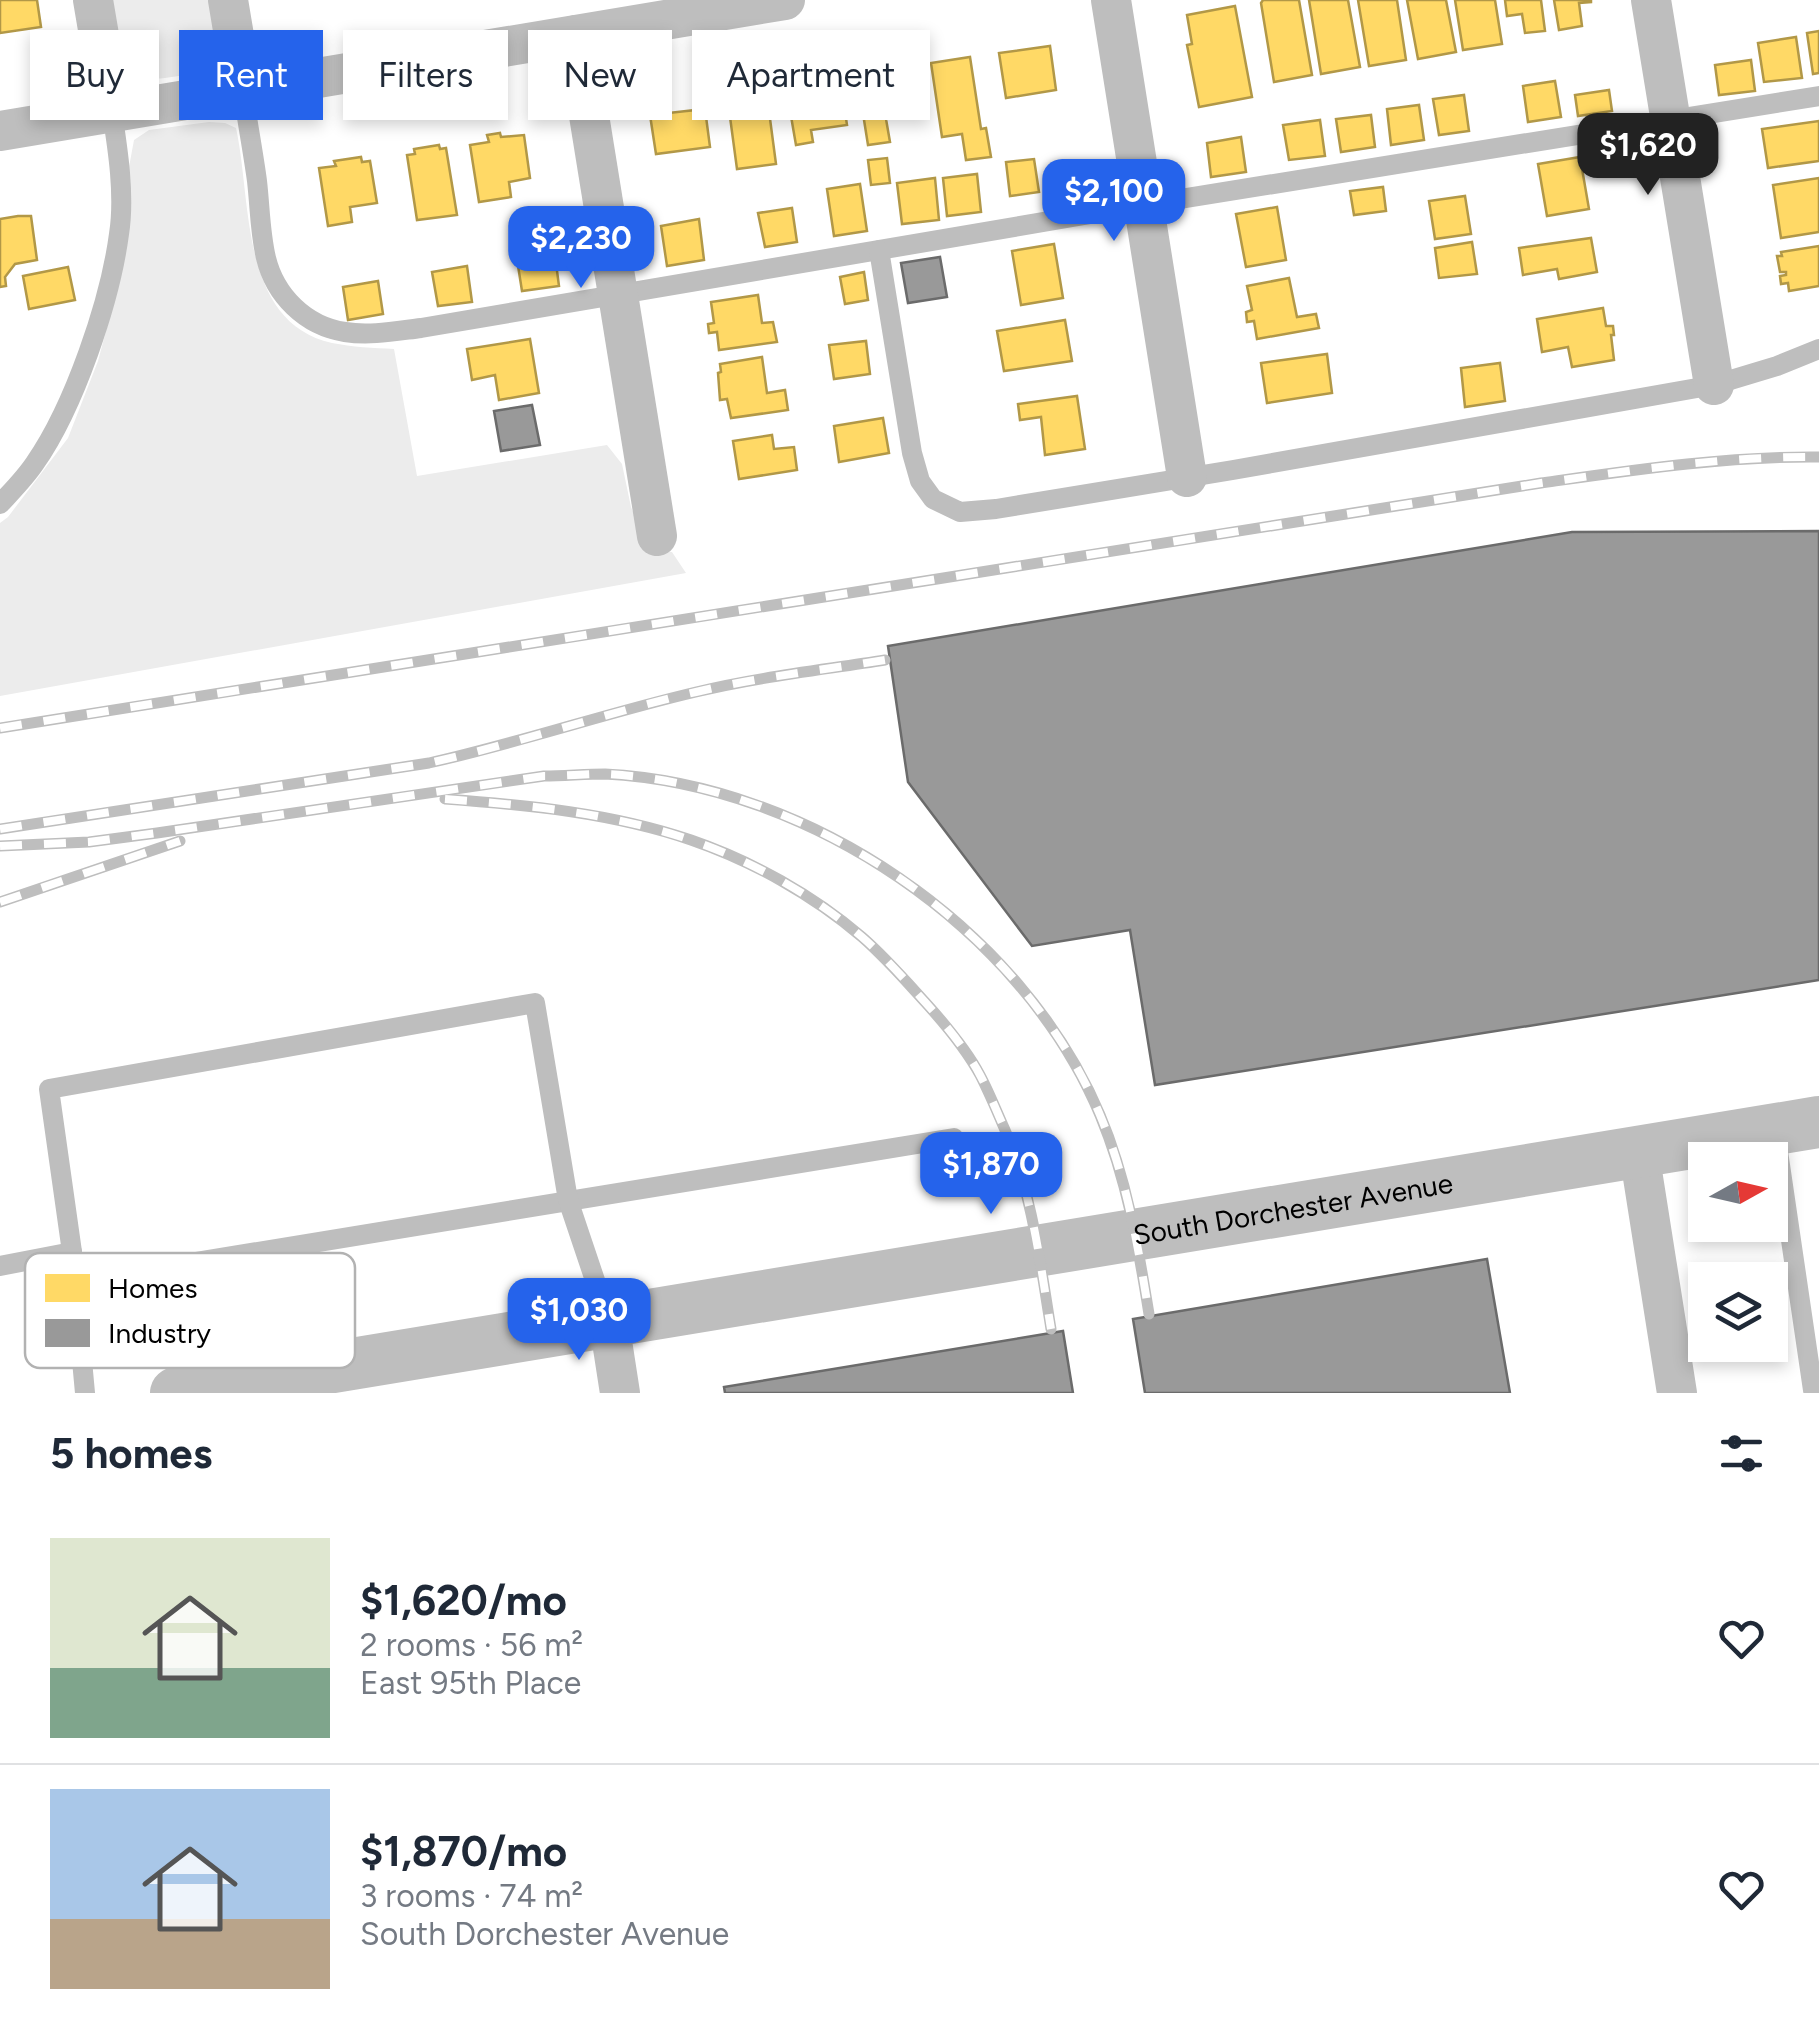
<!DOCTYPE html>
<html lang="en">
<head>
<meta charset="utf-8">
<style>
  body { margin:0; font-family:Figtree,sans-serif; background:#f6f6f7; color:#1f2937; height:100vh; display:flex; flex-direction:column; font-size:38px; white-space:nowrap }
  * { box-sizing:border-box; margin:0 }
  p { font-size:32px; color:#747a83 }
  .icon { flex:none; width:55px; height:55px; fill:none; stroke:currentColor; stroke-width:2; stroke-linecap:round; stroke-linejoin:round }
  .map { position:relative; height:1393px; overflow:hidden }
  .panel { display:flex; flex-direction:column; background:#fff; flex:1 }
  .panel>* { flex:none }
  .guide { position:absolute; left:30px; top:30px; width:1000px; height:90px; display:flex; gap:20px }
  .needle { width:65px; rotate:82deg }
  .controls { position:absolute; left:1688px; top:1142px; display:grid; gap:20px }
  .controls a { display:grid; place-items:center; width:100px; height:100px; border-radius:0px; background:#fff; box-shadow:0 5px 15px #0003; font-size:50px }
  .price { position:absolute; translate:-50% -85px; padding:0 22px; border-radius:20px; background:#2563eb; color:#fff; font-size:32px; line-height:65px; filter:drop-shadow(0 2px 5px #0008) }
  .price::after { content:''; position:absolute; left:50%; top:60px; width:30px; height:22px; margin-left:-15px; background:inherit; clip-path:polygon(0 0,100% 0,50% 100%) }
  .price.selected { background:#222; color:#fff }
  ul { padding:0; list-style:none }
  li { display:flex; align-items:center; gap:30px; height:250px; padding:0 50px }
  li+li { border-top:2px solid #e0e1e3 }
  li span { display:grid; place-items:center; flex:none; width:280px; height:200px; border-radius:0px; color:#555 }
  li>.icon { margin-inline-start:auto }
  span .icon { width:120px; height:120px; fill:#fffc; stroke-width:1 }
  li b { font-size:42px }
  h2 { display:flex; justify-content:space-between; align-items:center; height:120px; padding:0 50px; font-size:42px }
  .pill { padding:0 35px; border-radius:0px; background:#fff; box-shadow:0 5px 15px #0003; font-size:35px; line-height:90px }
  .pill.selected { background:#2563eb; color:#fff }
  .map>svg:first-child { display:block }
  .green { fill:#ececec }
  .homes { fill:#ffd966; stroke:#b29847; stroke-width:2.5 }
  .industry { fill:#999; stroke:#6b6b6b; stroke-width:2.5 }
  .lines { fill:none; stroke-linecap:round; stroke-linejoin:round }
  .service { stroke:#bebebe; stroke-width:20 }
  .minor { stroke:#bebebe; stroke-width:40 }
  .tertiary { stroke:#bebebe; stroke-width:52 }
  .rail-casing { stroke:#bebebe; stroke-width:11 }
  .rail { stroke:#fff; stroke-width:8; stroke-dasharray:22; stroke-linecap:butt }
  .labels { text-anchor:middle; stroke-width:10; stroke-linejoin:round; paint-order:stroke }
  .street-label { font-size:28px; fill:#000; stroke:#fff }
  .key { fill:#fff; stroke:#b2b2b2; stroke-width:2.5 }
  .key-label { font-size:28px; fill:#000 }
</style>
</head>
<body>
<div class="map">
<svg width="1819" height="1393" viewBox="0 0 1819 1393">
  <rect width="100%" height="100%" fill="#fff"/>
  <g class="green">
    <path d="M109 0H212L217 57C214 65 215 66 206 70 197 74 148 81 138 80 130 79 129 76 123 71Z"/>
    <path d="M209 122 225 123 236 128C252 200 239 322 332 343 352 347 374 348 394 349L417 476 607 445 622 464 631 507 646 541 658 551 672 552 686 573 0 696V523L8 517 68 438 98 361 121 275 129 167 134 140 149 130Z"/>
  </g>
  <g class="homes">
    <path d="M0 0H37L41 27 0 33Z"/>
    <path d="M1263 0H1299L1312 75 1274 82 1261 3Z"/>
    <path d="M1309 0H1348L1360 67 1321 74Z"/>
    <path d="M1358 0H1397L1406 60 1369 66Z"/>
    <path d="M1407 0H1446L1456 52 1418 59Z"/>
    <path d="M1455 0H1495L1502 44 1463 50Z"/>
    <path d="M1505 0H1541L1545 31 1525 33 1522 14 1507 16Z"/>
    <path d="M1554 0H1591V2L1579 3 1582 26 1559 30Z"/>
    <path d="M1235 6 1252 97 1199 107 1187 45 1192 44 1187 15Z"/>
    <path d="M1819 31V73L1813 74 1807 33Z"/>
    <path d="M1796 37 1802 78 1764 82 1758 43Z"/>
    <path d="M1050 46 1056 90 1006 98 999 53Z"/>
    <path d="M970 57 981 129 986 128 991 157 966 160 962 134 942 137 931 63Z"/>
    <path d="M1751 60 1755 91 1719 95 1715 65Z"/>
    <path d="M910 68 916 114 886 119 890 142 868 145 857 76Z"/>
    <path d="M833 80 834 86 841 85 847 125 811 130 813 142 796 145 787 93 796 91V86Z"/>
    <path d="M1555 81 1561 117 1528 122 1523 86Z"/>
    <path d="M1609 90 1612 111 1578 116 1575 95Z"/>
    <path d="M762 91 763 97 767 96 776 164 737 169 728 102 747 99 746 93Z"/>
    <path d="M1464 95 1469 131 1439 135 1433 99Z"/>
    <path d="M1419 105 1424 140 1391 145 1387 109Z"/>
    <path d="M705 109 710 147 656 154 650 115Z"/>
    <path d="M1371 115 1375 147 1341 152 1336 119Z"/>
    <path d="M1320 120 1325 156 1289 160 1283 125Z"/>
    <path d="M1819 121V161L1768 168 1762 129Z"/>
    <path d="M500 133 501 137 524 135 530 178 509 182 511 197 479 202 470 145 489 142 487 135Z"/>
    <path d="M1241 137 1246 172 1211 177 1207 143Z"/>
    <path d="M439 145 440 149 446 148 457 215 417 220 407 155 415 154 414 149Z"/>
    <path d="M361 157 362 162 370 161 377 203 350 207 352 222 328 226 319 168 336 166 334 161Z"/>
    <path d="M1580 157 1589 209 1547 216 1538 164Z"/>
    <path d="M887 158 890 183 871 185 868 160Z"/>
    <path d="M1034 159 1039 192 1010 196 1006 162Z"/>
    <path d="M977 174 981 212 947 216 943 178Z"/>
    <path d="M935 178 939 220 902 224 897 183Z"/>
    <path d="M1819 178V232L1781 238 1773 185Z"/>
    <path d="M860 184 867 231 834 236 827 189Z"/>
    <path d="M1383 187 1386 211 1354 215 1350 191Z"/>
    <path d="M1465 196 1471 234 1435 239 1429 201Z"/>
    <path d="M1277 207 1286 260 1246 267 1236 214Z"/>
    <path d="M792 208 797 242 765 247 758 213Z"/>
    <path d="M18 216H31L37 260 15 264 5 277 6 286 0 287V219Z"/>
    <path d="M699 219 704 260 667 266 661 226Z"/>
    <path d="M1591 238 1597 272 1559 279 1557 269 1523 275 1519 248Z"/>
    <path d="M1472 242 1477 274 1439 278 1435 248Z"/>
    <path d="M1054 244 1063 298 1021 305 1012 251Z"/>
    <path d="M1819 246V286L1789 291 1788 283 1781 284 1780 276 1786 275V272H1780L1777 256H1782L1781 252Z"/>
    <path d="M554 248 559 286 522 291 516 253Z"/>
    <path d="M467 266 472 302 438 306 432 272Z"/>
    <path d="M68 267 75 300 29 309 23 276Z"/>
    <path d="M864 272 868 300 845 304 840 277Z"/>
    <path d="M1289 278 1297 317 1316 314 1319 328 1257 339 1254 321 1247 322 1246 312 1252 310 1247 286Z"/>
    <path d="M378 281 383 314 348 320 343 287Z"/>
    <path d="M758 295 762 323 773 322 777 342 719 350 717 332 709 333 708 324 714 323 711 302Z"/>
    <path d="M1603 308 1606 326H1613L1614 335H1611L1614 360 1572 367 1568 347 1542 352 1537 319Z"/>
    <path d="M1065 320 1072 361 1004 371 997 331Z"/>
    <path d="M530 339 539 393 499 400 495 375 472 380 467 349Z"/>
    <path d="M866 341 870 374 834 379 829 345Z"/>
    <path d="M1327 354 1332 393 1267 403 1261 363Z"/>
    <path d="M762 357 767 393 785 390 788 410 731 418 727 399 720 400 718 373 721 372 720 364Z"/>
    <path d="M1500 363 1505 401 1465 407 1461 368Z"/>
    <path d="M1077 396 1085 449 1045 455 1041 417 1020 420 1018 404Z"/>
    <path d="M883 418 889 453 839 462 834 426Z"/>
    <path d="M772 435 774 449 794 447 797 470 739 479 733 441Z"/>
  </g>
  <g class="industry">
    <path d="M940 257 947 297 908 303 901 263Z"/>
    <path d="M532 405 540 445 501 451 494 411Z"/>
    <path d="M1819 531V980L1155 1085 1130 930 1032 946 908 782 888 646 1572 532Z"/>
    <path d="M1487 1259 1510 1393H1145L1133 1319Z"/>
    <path d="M1063 1331 1073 1393H725L724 1387Z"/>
  </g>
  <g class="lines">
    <g class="service">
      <path d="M243 90C247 121 253 151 257 181 260 207 260 233 266 258 275 295 305 326 345 332 370 336 396 331 421 328L1143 205 1819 96"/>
      <path d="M879 250 912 453 920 481 933 499 960 512 996 509 1233 470 1714 385 1777 366 1819 349"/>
      <path d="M0 504C12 491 25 478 35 463 74 407 110 302 119 234 125 196 118 150 112 112"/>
      <path d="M1775 1131 1813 1390"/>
      <path d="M0 1266 72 1252"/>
      <path d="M74 1282 954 1138"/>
      <path d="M85 1393 72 1252 49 1089 535 1003 568 1200 609 1322"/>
    </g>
    <g class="minor">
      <path d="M93 0 112 112"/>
      <path d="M228 0 243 90"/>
      <path d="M1111 0 1187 477"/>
      <path d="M1651 0 1714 385"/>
      <path d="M576 35 657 536"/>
      <path d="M0 131 785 0"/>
      <path d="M1639 1152 1677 1393"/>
      <path d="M609 1322 620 1393"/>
    </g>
    <path class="tertiary" id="s1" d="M176 1393 1819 1122"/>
    <g class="rail-casing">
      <g id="rail">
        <path d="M0 728 1541 483C1633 470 1726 456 1819 457"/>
        <path d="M445 799C528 805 612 813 691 840 752 861 813 895 862 937 885 957 905 980 925 1002 945 1024 966 1049 980 1075 989 1092 997 1112 1005 1130 1032 1193 1040 1262 1051 1329"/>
        <path d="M0 829 429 763C519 743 606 713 696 692 758 677 822 670 885 660"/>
        <path d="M0 846 89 842 157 833 544 776C564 776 585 774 605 774 808 784 1021 927 1100 1115 1127 1179 1138 1246 1149 1314"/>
        <path d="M0 902 180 841"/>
      </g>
    </g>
    <use href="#rail" class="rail"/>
  </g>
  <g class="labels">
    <g class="street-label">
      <text dy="10" stroke="none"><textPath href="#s1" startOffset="1132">South Dorchester Avenue</textPath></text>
    </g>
  </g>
  <rect x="25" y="1253" width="330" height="115" rx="15" class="key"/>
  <rect x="45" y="1274" width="45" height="28" fill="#ffd966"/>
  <rect x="45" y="1319" width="45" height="28" fill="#999"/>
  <g class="key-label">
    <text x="108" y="1298">Homes</text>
    <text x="108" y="1343">Industry</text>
  </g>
</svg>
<div class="controls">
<a><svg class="needle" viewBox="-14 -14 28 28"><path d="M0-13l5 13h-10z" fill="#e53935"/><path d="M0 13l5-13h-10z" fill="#747a83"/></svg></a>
<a><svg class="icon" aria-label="layers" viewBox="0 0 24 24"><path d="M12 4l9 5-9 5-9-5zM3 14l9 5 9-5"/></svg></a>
</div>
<b class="price selected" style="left:1648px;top:198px">$1,620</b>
<b class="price" style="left:1114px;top:244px">$2,100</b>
<b class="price" style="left:581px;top:291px">$2,230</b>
<b class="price" style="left:991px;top:1217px">$1,870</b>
<b class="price" style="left:579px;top:1363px">$1,030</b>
<div class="guide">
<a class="pill">Buy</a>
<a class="pill selected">Rent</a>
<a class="pill">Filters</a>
<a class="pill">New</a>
<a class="pill">Apartment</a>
</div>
</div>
<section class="panel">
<h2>5 homes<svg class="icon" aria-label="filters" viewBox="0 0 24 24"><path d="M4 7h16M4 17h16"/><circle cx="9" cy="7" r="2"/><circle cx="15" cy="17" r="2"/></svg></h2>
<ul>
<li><span style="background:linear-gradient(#dfe7d0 65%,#7fa58c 0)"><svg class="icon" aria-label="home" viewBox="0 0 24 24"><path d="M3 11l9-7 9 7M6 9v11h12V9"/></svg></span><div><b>$1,620/mo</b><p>2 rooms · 56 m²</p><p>East 95th Place</p></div><svg class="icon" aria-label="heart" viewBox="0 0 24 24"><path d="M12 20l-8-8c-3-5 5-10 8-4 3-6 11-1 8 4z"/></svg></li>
<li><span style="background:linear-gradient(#a9c7e8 65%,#b9a48a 0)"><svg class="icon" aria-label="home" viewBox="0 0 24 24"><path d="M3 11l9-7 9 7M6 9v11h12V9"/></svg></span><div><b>$1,870/mo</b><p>3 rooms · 74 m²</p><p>South Dorchester Avenue</p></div><svg class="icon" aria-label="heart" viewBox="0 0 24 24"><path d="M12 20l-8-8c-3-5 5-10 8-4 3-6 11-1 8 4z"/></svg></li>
</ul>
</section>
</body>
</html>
